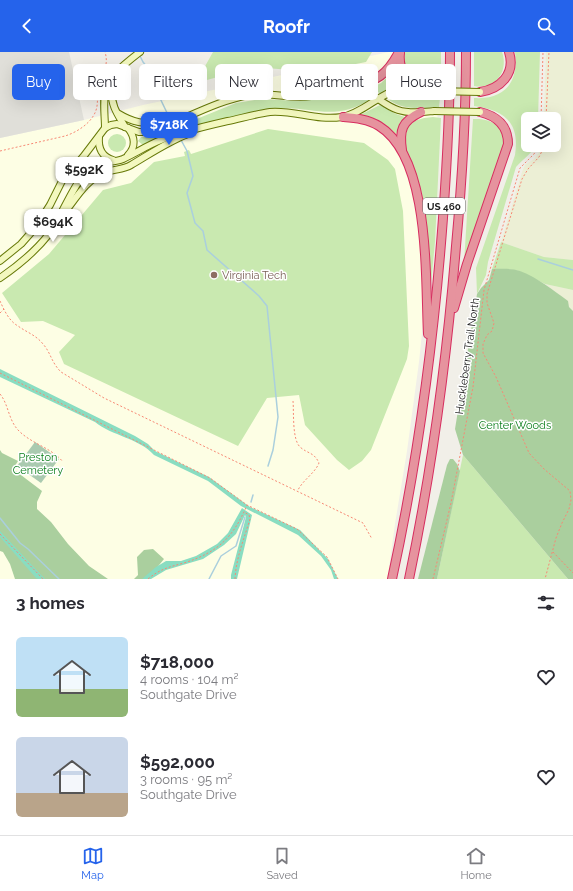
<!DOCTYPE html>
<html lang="en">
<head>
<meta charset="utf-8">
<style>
  body { margin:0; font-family:Raleway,sans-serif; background:#f7f7f7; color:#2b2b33; height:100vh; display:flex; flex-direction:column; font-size:15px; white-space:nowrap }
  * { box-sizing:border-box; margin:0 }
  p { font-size:13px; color:#7c7c81 }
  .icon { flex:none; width:22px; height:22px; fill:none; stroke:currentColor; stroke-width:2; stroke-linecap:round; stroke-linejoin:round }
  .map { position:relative; height:527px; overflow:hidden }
  .side { display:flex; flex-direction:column; background:#fff; flex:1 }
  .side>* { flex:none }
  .banner { position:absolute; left:12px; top:12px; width:549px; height:36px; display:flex; gap:8px }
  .fabs { position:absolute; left:521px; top:60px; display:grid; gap:8px }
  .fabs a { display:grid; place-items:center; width:40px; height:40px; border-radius:6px; background:#fff; box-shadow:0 4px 16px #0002; font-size:20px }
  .price { position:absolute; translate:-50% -34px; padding:0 9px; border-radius:8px; background:#fff; color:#222; font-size:13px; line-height:26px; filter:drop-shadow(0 1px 2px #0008) }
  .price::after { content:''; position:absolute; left:50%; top:24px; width:12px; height:9px; margin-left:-6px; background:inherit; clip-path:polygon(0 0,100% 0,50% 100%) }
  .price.on { background:#2563eb; color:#fff }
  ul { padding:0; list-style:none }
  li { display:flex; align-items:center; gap:12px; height:100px; padding:0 16px }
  li span { display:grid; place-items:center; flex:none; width:112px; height:80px; border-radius:6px; color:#555 }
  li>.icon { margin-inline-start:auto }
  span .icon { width:48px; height:48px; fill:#fffc; stroke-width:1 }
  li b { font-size:17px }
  h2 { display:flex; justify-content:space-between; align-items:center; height:48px; padding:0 16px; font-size:17px }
  .pill { padding:0 14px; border-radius:6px; background:#fff; box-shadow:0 4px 16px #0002; font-size:14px; line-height:36px }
  .pill.on { background:#2563eb; color:#fff }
  header { display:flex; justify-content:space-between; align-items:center; height:52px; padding:0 16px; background:#2563eb; color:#fff; font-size:18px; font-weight:700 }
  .dock { display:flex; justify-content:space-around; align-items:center; height:56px; border-top:1px solid #e1e1e2; background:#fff; font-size:11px; color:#7c7c81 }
  .dock a { display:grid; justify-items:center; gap:2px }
  .dock .on { color:#2563eb }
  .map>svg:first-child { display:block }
  .education { fill:#fdfee4 }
  .airport { fill:#e0dfd9 }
  .farmland { fill:#ecefd5 }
  .grass { fill:#c9e9b0 }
  .forest { fill:#aacf9e }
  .cemetery { fill:#aacab0 }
  .pitch { fill:#89ddc1 }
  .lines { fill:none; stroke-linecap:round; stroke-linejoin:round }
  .stream { stroke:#aacfdd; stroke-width:1.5 }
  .secondary-casing { stroke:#677908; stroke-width:8 }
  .highway-casing { stroke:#d72d5f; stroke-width:10 }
  .path { stroke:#f78874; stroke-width:1; stroke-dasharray:2 2; stroke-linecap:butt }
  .secondary { stroke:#f3f8bf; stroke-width:6 }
  .highway { stroke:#e6939e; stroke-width:8 }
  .secondary-bridge-casing { stroke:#677908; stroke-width:8; stroke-linecap:butt }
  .secondary-bridge { stroke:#f3f8bf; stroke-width:6 }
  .education-dot { fill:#8d6e63; stroke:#fff; stroke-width:1.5 }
  .labels { text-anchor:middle; stroke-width:3; stroke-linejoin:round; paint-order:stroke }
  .shield { fill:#fff; stroke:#646464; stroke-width:1 }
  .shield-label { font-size:10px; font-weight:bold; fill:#212121 }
  .education-label { font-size:11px; fill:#785e54; stroke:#fff; text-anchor:start }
  .street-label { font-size:11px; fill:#212121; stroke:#fff }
  .park-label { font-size:11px; fill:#0f801e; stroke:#fff }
</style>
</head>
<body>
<header><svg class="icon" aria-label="back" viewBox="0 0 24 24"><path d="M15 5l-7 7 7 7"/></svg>Roofr<svg class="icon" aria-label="search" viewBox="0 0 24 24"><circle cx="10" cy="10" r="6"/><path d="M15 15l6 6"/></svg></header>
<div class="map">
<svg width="573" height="527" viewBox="0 0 573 527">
  <rect width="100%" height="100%" fill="#f1efe8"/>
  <path class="education" d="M389 0H438L437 136 419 310 407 399 395 472 389 516 387 527H0V86L84 68 143 53Z"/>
  <path class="airport" d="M0 0H69L84 68 0 86Z"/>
  <g class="farmland">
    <path d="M546 0H573V208L544 205 501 190 522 120 525 113 534 107 540 99 543 93H554V67H544Z"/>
    <path d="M545 232 573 238V259L569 255 567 249Z"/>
  </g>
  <g class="grass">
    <path d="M213 0H372L366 10 315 20 253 15 207 28 199 25Z"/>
    <path d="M404 0H441V34C435 34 428 35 422 33 409 28 400 13 404 0Z"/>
    <path d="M474 0H502C509 20 495 38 474 34Z"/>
    <path d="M515 0H540L538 67H528V93H537C531 102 523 107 516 115L488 210 486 223 477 242 476 216 515 103C520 71 505 58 474 54V46C505 48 519 30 515 0Z"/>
    <path d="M396 17 399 25 405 33 391 37 381 42 371 36 381 31Z"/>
    <path d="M351 40 363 43 371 47C330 73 308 50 268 58 256 60 244 64 232 67 208 73 183 80 159 86L143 93 138 89 141 85 152 84 162 81 236 51 261 47 299 49Z"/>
    <path d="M404 42 440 46 439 55C422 56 405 59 389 48Z"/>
    <path d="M380 53 396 62 405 65 396 82 382 71 360 63Z"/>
    <path d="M433 65 441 66 435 190 430 242C429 204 429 168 419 131 415 118 401 93 404 82 408 68 422 66 433 65Z"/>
    <path d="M473 67C489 66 505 73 504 91L464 211Z"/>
    <path d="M268 77 364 91 388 108 395 117 403 159 409 294 407 307 371 398 362 409 349 418 337 408 305 373 299 343 267 346 238 394 64 312 59 300 75 283 43 269 21 270 2 241 49 202 103 138 131 131 154 110 185 104 184 100 189 98 191 102Z"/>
    <circle cx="117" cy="91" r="9"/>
    <path d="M501 190 544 205 573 208V238L545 232 519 219 507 217H492Z"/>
    <path d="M463 403 568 527H437Z"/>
  </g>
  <g class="forest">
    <path d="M492 217C501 217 511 216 520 219 538 226 553 238 568 249L569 255 573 259V527H568L463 403 455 377 477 242 481 236 489 228Z"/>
    <path d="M0 398 2 401 18 409 13 417 42 439 37 450V457L51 470 68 492 89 514 108 527H15L10 512 3 500 0 499Z"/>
    <path d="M450 407H453L457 412 460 419 437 527H418L447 413Z"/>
    <path d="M153 497 164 507 155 518 144 527H134L138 523 137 505 144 498Z"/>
  </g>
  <path class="cemetery" d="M35 390 59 407 41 431 17 414Z"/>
  <g class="pitch">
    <path d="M0 317 135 384 148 392 155 399 209 425 250 455 300 478 328 507 338 527H334L331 518 321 504 298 483 241 454 208 429 154 403C139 386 112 384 95 370L0 325Z"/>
    <path d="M242 456 252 463 237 527H231V523L246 465 245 463 236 482 224 493 203 507 166 518 151 527H142L156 515 166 509H181L196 504 217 492 228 481Z"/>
    <path d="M0 479 45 527H38L36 526 0 485Z"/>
  </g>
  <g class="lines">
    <g class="stream">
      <path d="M140 4 143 10 152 21 157 40 170 67"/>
      <path d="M175 76 176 78"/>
      <path d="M181 88 187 99 193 124 187 141 195 171 203 179 207 198 259 244 267 254 278 365 273 398 268 414"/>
      <path d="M538 207 573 218"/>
      <path d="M251 450 253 443"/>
      <path d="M0 466 20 491 28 497 59 527"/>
      <path d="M209 527 221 504 236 494 245 465"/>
    </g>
    <g class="secondary-casing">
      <g id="secondary">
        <path d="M116 22C116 29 113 34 112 41 111 54 119 64 125 75"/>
        <path d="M119 62C137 73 148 71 168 72"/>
        <path d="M105 76C105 64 102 44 107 32 110 23 131 7 140 0"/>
        <path d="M128 76C135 85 136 95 128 103"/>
        <path d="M99 85C98 96 102 105 113 108"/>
        <path d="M65 160C76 146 87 127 104 121 113 117 123 118 131 113 150 102 167 90 188 82"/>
        <path d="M57 169C65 155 78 125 91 115 101 109 113 111 123 107 136 101 148 93 161 88 183 79 206 74 228 69 242 66 256 62 270 60 295 58 316 69 342 65 363 61 379 42 399 37 411 34 424 38 435 39"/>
        <path d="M0 209 21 192 36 175 50 153 62 129 83 105 105 76 111 73 117 72 139 80H150C182 69 217 48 250 43 270 40 290 47 311 44 324 41 339 33 352 35 370 37 382 53 398 58 410 62 423 60 434 59"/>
        <path d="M0 226C19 213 35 200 49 182 52 177 56 172 60 167"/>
      </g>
    </g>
    <g class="highway-casing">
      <g id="highway">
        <path d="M400 1C398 19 407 28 421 38"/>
        <path d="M352 35C377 29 387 23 399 0"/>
        <path d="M480 40C500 37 516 22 509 0"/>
        <path d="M343 65C355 66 368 67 379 74 431 106 425 227 428 282"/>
        <path d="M402 98C399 78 402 69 421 60"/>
        <path d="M454 256 467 212 508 92C508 74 497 64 480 60"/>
        <path d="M392 527C418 408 434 287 443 166 447 111 450 55 450 0"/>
        <path d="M409 527C432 417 447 306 456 194 462 129 466 65 466 0"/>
      </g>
    </g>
    <g class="path">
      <path d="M541 67 543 0"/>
      <path d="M546 67 549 0"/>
      <path d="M545 93 539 105 528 117 522 127 487 242V251L494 271 492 279 487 283 483 292V301L496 325 529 401 544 417 570 439 571 448 569 457 562 471 556 486 545 527"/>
      <path d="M0 99 65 84C78 80 95 69 97 54 98 47 97 40 99 32 103 21 109 13 105 0"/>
      <path d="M0 249C4 258 9 269 18 274 26 280 36 283 43 292 51 301 51 310 61 320L104 346 363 471 372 487"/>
      <path d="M0 261 4 257"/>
      <path d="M0 321 210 426 247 453 297 477 327 505 338 527"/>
      <path d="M0 342C9 353 8 368 19 379 32 392 52 396 63 410"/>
      <path d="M293 349C294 361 292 387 300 395 308 402 314 400 319 411 315 421 303 428 298 438"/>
      <path d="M0 482 43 527"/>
      <path d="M553 500 573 521"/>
      <path d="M148 527C160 517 169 515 184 511 218 500 233 486 247 453"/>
      <path d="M235 527C236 506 244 487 250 467L249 463 244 460"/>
      <path d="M433 527 451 451 473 335 484 238 520 116 534 102 539 93"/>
    </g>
    <use href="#secondary" class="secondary"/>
    <use href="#highway" class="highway"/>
    <g class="secondary-bridge-casing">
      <g id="secondary-bridge">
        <path d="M435 39 480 40"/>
        <path d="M434 59 480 60"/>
      </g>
    </g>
    <use href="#secondary-bridge" class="secondary-bridge"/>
  </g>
  <circle class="education-dot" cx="214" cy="223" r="4"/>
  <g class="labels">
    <rect class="shield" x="423" y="146" width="42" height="16" rx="3"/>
    <g class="shield-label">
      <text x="444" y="158">US 460</text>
    </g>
    <g class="education-label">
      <text x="222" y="227">Virginia Tech</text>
    </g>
    <g class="street-label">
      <text transform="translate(467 304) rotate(-82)" y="4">Huckleberry Trail North</text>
    </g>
    <g class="park-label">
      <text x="515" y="377">Center Woods</text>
      <text x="38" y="409">Preston<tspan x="38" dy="13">Cemetery</tspan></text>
    </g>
  </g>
</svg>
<div class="fabs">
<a><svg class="icon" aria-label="layers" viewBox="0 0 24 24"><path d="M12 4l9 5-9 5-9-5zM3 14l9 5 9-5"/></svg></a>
</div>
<b class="price on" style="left:169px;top:94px">$718K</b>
<b class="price" style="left:84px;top:139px">$592K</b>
<b class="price" style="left:53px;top:191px">$694K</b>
<div class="banner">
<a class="pill on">Buy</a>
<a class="pill">Rent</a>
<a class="pill">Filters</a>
<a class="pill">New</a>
<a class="pill">Apartment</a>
<a class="pill">House</a>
</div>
</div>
<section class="side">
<h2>3 homes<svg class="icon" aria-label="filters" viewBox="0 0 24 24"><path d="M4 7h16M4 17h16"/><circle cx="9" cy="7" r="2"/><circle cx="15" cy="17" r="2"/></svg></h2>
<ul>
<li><span style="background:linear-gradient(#bfe0f5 65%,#8fb573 0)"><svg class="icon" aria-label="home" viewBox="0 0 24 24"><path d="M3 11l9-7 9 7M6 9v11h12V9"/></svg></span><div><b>$718,000</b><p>4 rooms · 104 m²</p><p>Southgate Drive</p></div><svg class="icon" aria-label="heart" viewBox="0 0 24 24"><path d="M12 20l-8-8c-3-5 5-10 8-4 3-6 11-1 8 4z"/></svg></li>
<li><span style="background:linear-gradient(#c9d6e8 70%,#b9a48a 0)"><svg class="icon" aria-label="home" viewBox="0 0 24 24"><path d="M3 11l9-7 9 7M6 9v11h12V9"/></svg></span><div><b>$592,000</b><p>3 rooms · 95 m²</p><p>Southgate Drive</p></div><svg class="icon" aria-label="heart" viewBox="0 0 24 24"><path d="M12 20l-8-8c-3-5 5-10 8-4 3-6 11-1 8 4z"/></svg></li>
</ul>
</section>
<nav class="dock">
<a class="on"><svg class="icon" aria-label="map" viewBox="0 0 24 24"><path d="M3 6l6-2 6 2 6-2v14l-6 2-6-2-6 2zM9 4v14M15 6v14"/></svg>Map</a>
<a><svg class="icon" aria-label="saved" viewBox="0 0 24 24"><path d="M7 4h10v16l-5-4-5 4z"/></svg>Saved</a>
<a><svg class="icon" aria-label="home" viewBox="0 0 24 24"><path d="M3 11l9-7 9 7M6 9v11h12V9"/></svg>Home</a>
</nav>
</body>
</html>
